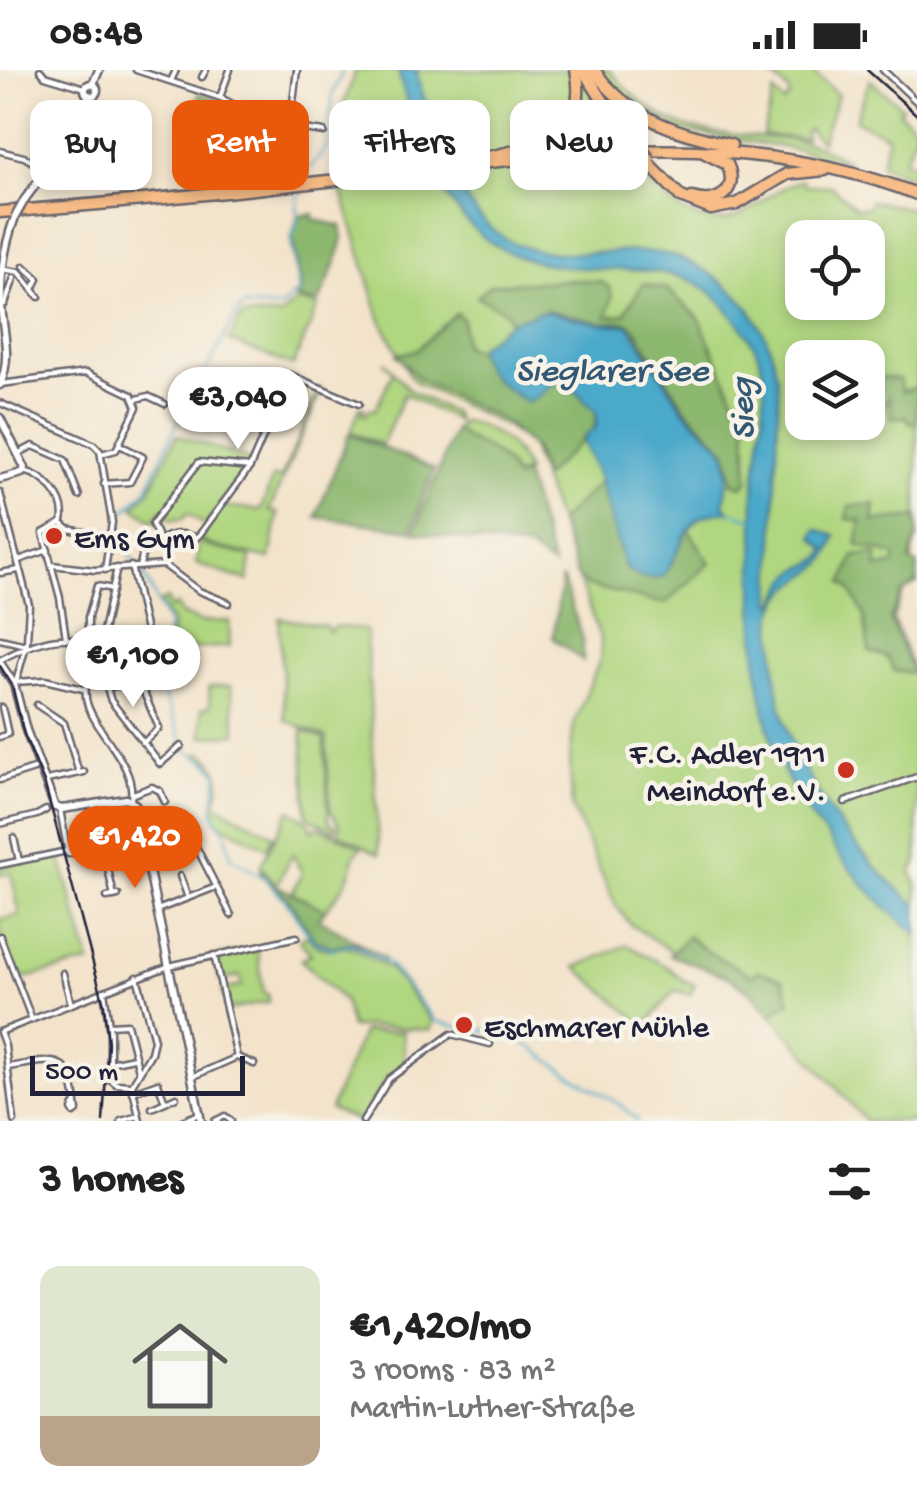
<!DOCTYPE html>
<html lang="en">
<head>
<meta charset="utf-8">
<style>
  body { margin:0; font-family:"Gochi Hand",sans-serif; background:#f6f6f6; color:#222; height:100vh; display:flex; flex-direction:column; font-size:38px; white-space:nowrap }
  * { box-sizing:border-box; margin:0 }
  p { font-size:32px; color:#767676 }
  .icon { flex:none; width:55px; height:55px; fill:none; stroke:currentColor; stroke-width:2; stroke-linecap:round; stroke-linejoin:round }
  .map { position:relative; height:1051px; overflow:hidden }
  .sheet { display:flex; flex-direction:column; background:#fff; flex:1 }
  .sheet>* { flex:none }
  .guide { position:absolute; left:30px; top:30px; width:858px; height:90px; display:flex; gap:20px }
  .fabs { position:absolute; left:785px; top:150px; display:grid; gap:20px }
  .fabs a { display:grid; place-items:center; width:100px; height:100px; border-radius:20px; background:#fff; box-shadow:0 5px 15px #0003; font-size:50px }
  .scale { position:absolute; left:30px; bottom:25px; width:215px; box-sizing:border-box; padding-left:10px; border:5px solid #22223b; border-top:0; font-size:28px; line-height:35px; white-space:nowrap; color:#22223b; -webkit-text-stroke:8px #f7f3e8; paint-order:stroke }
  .price { position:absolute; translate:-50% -85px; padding:0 22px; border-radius:35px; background:#fff; color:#222; font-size:32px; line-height:65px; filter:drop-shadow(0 2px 5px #0008) }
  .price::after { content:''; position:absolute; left:50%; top:60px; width:30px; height:22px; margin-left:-15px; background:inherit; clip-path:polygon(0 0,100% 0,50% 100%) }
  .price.current { background:#ea580c; color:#fff }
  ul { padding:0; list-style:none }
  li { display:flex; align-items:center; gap:30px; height:250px; padding:0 40px }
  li+li { border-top:2px solid #e0e0e0 }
  li span { display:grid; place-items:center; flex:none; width:280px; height:200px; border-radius:20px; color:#555 }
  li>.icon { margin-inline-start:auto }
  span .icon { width:120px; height:120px; fill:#fffc; stroke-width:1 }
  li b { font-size:42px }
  h2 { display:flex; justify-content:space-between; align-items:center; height:120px; padding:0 40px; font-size:42px }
  .pill { padding:0 35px; border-radius:20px; background:#fff; box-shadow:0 5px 15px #0003; font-size:35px; line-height:90px }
  .pill.current { background:#ea580c; color:#fff }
  .status { display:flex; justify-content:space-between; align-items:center; height:70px; padding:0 50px; background:#fff; direction:ltr }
  .status svg { height:28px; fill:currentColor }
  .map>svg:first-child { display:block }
  .green { fill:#b0d680; stroke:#697c5e; stroke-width:2.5; fill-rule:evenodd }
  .forest { fill:#8cb76e; stroke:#576c54; stroke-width:2.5 }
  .water { fill:#4ba9ca; stroke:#366682; stroke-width:2.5 }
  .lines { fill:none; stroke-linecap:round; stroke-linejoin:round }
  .stream { stroke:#4ba9ca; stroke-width:2.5 }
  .minor-casing { stroke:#6b666d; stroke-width:9 }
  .tertiary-casing { stroke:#6b666d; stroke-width:11 }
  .motorway-casing { stroke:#6b666d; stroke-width:15 }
  .minor { stroke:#fff; stroke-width:4 }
  .tertiary { stroke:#fff; stroke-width:6 }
  .motorway { stroke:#f8bd88; stroke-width:10 }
  .rail { stroke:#22223b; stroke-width:2.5 }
  .tertiary-bridge-casing { stroke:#6b666d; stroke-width:11; stroke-linecap:butt }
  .motorway-bridge-casing { stroke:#6b666d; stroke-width:15; stroke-linecap:butt }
  .tertiary-bridge { stroke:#fff; stroke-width:6 }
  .motorway-bridge { stroke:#f8bd88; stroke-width:10 }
  .poi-dot { fill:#c8321e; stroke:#f7f3e8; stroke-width:4 }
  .labels { text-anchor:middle; stroke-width:9; stroke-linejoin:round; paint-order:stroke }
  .poi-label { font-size:32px; fill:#22223b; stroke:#f7f3e8; text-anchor:start }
  .water-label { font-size:35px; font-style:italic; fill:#325874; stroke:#f7f3e8 }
</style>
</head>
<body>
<div class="status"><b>08:48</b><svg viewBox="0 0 49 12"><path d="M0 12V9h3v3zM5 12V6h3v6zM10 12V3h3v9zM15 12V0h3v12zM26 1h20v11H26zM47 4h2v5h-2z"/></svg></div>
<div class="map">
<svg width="917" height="1051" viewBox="0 0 917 1051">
  <rect width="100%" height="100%" fill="#f7f3e8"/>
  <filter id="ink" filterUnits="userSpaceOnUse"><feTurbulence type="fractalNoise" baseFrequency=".01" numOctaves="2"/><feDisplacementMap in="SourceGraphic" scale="20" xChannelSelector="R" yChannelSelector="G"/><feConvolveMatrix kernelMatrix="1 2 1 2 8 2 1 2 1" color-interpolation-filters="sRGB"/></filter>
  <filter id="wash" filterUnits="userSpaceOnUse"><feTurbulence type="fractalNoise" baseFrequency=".0048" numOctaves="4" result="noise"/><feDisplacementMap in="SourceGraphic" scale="40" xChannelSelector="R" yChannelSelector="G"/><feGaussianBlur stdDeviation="2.25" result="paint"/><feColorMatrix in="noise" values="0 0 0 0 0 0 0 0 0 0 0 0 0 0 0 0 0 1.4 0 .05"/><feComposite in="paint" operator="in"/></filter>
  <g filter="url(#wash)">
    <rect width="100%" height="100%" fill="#f3e3cb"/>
    <g class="green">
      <path d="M356 0H572C584 68 533 60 508 97L629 90C656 125 701 171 748 141 766 129 781 116 803 110L804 115 831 116 856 138 868 137 871 131 917 140V466L910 495 917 496V514L905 517 893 549 917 609V792L911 803 917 813V1051H866L753 924 720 900 675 887 670 880 631 855 615 834 572 737 570 688 574 654 601 587V570L530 375 504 355 418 314 411 307 380 248 341 118 374 115 378 109 376 95 369 90 337 93 344 33ZM802 168H868V232H802ZM802 288H868V352H802Z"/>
      <path d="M580 0 606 50 621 70 539 78C574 63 575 34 580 0Z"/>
      <path d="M598 0H609C660 58 688 61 761 67 780 68 805 70 823 78 832 82 841 88 849 92L800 80 682 61 626 31Z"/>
      <path d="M765 0H810L838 25 821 72 809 59 805 61V69L763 65 774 22 784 33 790 27 788 20Z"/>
      <path d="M870 10 902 37 899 42 917 58 904 91 917 96V109L881 95 888 66 855 50Z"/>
      <path d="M297 231 318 236 293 296 229 271 241 246H280Z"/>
      <path d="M384 291 409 320 453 343 457 351 404 324 382 375 351 362 360 337 364 338 362 344 366 345 369 339 375 340 393 302Z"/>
      <path d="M319 318 322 319 269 441 278 443 270 489 213 476 199 469 222 436 261 440 273 407 281 409Z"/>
      <path d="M463 351C491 357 517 374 527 402L514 407C502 378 475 378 455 359Z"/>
      <path d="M177 365 252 391 205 456 188 443 183 449 172 450 161 442 153 451 134 437 149 421Z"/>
      <path d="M199 471 210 477 251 486 248 511 196 494Z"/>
      <path d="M167 529 170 538 177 535 181 544 201 552 229 551 230 576 167 581 172 554 159 533Z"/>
      <path d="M279 548 326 556 329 562 335 556 366 560 379 784 338 763 340 756 330 739 326 667 285 650Z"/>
      <path d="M231 616 236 664 202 667 201 639 210 637 209 617Z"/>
      <path d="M302 660 324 669 329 752 336 757 334 761 307 746Z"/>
      <path d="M200 682C223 697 223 713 215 734L274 765 267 778 217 752C205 721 238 704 197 686Z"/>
      <path d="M290 740 309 752 312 761 316 757 323 759 362 777C353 785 354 788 352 798 348 813 335 828 325 840L292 823 302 803 293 784 276 815 260 796Z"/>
      <path d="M60 786 90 893 19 909 0 861V849L20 845 11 803 0 805V797Z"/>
      <path d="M307 865C319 883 331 880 349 876L389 898 432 951 431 960 366 956 351 958 344 931 301 890 311 884 299 870Z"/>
      <path d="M627 875 668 897 684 911 695 914 690 925 675 920 645 956 576 897Z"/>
      <path d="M257 878 264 924H268L269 932 227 940 222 920 242 916 240 906 220 910 215 887Z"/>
      <path d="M363 961 403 962 405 994 385 1011 361 1051H358L330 1039Z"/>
    </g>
    <g class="forest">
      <path d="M200 23 218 29 214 45 280 83 273 99 216 105 228 78 187 54Z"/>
      <path d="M314 144 313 149 341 156 343 168 337 190 319 232H306L295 227 301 220 292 167 298 146Z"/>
      <path d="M575 210 602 212 610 218 612 228 607 247 624 244 643 214 667 219 698 247 746 353 748 412 742 416 733 413 727 381 685 338 634 257 626 252 600 253 547 240 510 252 506 242 477 227 491 214Z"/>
      <path d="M457 243 463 250 464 276 478 281C488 306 506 322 530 332L551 313 565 310 597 343 594 359 543 408 534 379 504 351 421 310 397 285 416 280Z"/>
      <path d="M868 306 899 309 902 322 917 317V352L910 353 906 347 891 348 889 327 870 358 858 357 855 353 868 352Z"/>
      <path d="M455 359C476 379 499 376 514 407H521L524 402 553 496 529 479 414 462Z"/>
      <path d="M349 364 434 399 411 460 316 447Z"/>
      <path d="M600 412 625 497 639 507 664 503 681 467 688 459 710 493 665 534 588 516 578 508 559 452Z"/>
      <path d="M875 434 873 451 917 447V466L910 491 917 495V513L902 522 890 549 913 603 894 601 887 587 869 582 864 545 849 517 843 514 854 486 877 484V498L895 494V485L857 475 861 451 847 449 849 436Z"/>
      <path d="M562 508 583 570V591L553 568Z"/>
      <path d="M263 799 276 815 325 840 319 849 386 889 353 872 331 877 314 869 288 829 260 802Z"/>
      <path d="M688 866C707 885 730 892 752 906L757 901 783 909 790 931 771 944 749 921 728 907 670 885Z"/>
    </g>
    <g class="water">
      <path d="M398 0H417L419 14C439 65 453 133 501 166 550 198 613 174 666 184 691 189 714 205 733 221 762 248 776 284 779 322L772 532 775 534C782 521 786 507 800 499 812 492 819 494 826 479L813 467 817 459 836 466C833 475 829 486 823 493 803 512 786 512 775 541 771 552 775 568 775 580 773 681 844 773 917 836V863C889 843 863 816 842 789 836 781 831 771 825 764 757 687 753 593 754 494 755 471 753 449 754 426 756 385 771 330 760 290 755 271 736 249 723 234 698 205 663 201 627 200 590 199 549 198 515 185 443 157 415 67 398 0Z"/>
      <path d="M544 241 601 254 629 255 683 339 726 381 729 405 724 435 731 442C685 439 685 473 667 501 658 515 633 506 625 497L598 406 583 373 584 367 596 357 597 343 565 310C546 311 542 329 527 332 506 318 480 305 478 277L512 251Z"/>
    </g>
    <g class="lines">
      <g class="stream">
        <path d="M311 98 327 76 333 23 343 0"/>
        <path d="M298 121 297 153 291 170 299 222 279 238 244 236 237 243 174 360 147 419 122 444 121 462 124 477 145 507 168 554 159 615 186 680 209 693 218 704 213 743 226 764 231 787 264 808 286 831 313 870 330 879 352 874 389 894 435 951 462 958"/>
        <path d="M731 442 753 449"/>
        <path d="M466 959 496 961 527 974 567 1003 619 1034 638 1051"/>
      </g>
    </g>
  </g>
  <g filter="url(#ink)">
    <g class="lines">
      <g class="minor-casing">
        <g id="minor">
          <path d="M40 0 45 6 85 18"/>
          <path d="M136 0 221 28 286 64H289L297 0"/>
          <path d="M883 0 917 32"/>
          <path d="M202 7 206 0"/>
          <path d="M171 11 176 0"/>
          <path d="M220 27 230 0"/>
          <path d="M290 57 324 62"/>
          <path d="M0 81 24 87 46 100"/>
          <path d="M24 196 38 209 33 219"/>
          <path d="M1 199 19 202 39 227"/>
          <path d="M1 235 5 234 14 208"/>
          <path d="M1 314 86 303 132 325 137 337 116 380 101 384"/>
          <path d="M137 329 148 326 165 334"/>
          <path d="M0 333 93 374 100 381 112 452 105 500"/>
          <path d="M19 383 33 376 65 390 79 426"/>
          <path d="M24 401C45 406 67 429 62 451"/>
          <path d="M104 414 130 412 143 387 120 375"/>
          <path d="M0 423 29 535 27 572 16 612 45 610 83 619"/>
          <path d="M61 453 43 463 60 528 66 568"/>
          <path d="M61 453 68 459 111 467"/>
          <path d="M160 471 152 454 199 392 250 397"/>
          <path d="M19 490 48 480"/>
          <path d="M52 495 95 500 164 495 199 521 229 533"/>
          <path d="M140 495 143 482C161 468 175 458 196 468L200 464 250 397 290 305 359 334"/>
          <path d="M0 503 19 500"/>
          <path d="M102 564C107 583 121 601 107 617"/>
          <path d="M88 567V547L97 516 113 519"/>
          <path d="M0 569 26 575"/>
          <path d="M87 572 103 561 117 498"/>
          <path d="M108 581 137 574 146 561 131 496"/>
          <path d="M97 585 111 631 160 694 181 676"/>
          <path d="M0 590C24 577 61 560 88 574 95 596 80 615 88 636 100 668 136 695 131 730"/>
          <path d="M138 609 159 658 143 673"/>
          <path d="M109 618 155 604"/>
          <path d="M37 635 64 653 79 703"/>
          <path d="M0 667 8 664 2 637"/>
          <path d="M0 710 34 699"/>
          <path d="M47 710 84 702"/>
          <path d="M133 724 152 717 160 721 165 732"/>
          <path d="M845 732 917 707"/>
          <path d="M60 739 68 784 124 771"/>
          <path d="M0 754 37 745 46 740"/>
          <path d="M142 767 187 759 231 845"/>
          <path d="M14 768 19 791"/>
          <path d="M103 777 114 826"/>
          <path d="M0 795 67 781"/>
          <path d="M180 806 188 828"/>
          <path d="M107 827 118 825"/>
          <path d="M157 840 216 817"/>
          <path d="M0 866 32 950"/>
          <path d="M214 885 237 987"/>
          <path d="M63 903 71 934"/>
          <path d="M137 907 154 970 151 983 132 1015 140 1051"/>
          <path d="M104 921 110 962V1009L116 1014 132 1015"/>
          <path d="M109 955 127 954 139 1001"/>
          <path d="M0 962 169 896 297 867"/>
          <path d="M0 962 5 976 14 1051"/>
          <path d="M109 993 134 988"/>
          <path d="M8 997C52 991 70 980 76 1033L72 1039 74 1043 77 1041 76 1034"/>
          <path d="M192 1007 237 987 254 994"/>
          <path d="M133 1022 158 1013 165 1032"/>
          <path d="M152 1038 176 1027"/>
          <path d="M121 1051 139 1046"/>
          <path d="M182 1051 199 1044"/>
          <path d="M215 1051 225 1046 231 1051"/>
          <path d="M363 1051 389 1009 451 964 490 974"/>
        </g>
      </g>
      <g class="tertiary-casing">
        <g id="tertiary">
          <circle cx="91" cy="20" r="6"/>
          <path d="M93 14 99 0"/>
          <path d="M25 129 65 75 89 25"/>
          <path d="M0 315C12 286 3 264 1 235 0 204 4 176 15 147"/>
          <path d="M0 348 25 398 22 403 0 409"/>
          <path d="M0 593 14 614 26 660 55 737 62 739 126 729 135 734 201 1051"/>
        </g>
      </g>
      <g class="motorway-casing">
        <g id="motorway">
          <path d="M583 0 626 66"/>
          <path d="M594 0C628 48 676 63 731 75"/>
          <path d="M489 87C538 76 590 66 576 0"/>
          <path d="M644 89 681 127 711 139 737 134 787 104 825 100"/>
          <path d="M692 128C717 136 740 121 727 94L705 83"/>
          <path d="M0 142C121 133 242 121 363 107 554 85 731 53 917 124"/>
        </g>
      </g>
      <use href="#minor" class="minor"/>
      <use href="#tertiary" class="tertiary"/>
      <use href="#motorway" class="motorway"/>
      <g class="rail">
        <path d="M867 0 917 45"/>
        <path d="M0 596 12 615 24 664 45 715 104 934 108 973 103 1051"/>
      </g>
      <g class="tertiary-bridge-casing">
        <path id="tertiary-bridge" d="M15 147 25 129"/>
      </g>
      <g class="motorway-bridge-casing">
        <path id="motorway-bridge" d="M631 66 649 89"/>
      </g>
      <use href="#tertiary-bridge" class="tertiary-bridge"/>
      <use href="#motorway-bridge" class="motorway-bridge"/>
    </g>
  </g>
  <g class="poi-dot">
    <circle cx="54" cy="466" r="10"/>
    <circle cx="846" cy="700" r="10"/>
    <circle cx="464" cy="955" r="10"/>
  </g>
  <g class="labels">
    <g class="poi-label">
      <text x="74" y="477">Ems Gym</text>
      <text x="826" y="693" text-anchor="end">F.C. Adler 1911<tspan x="826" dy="37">Meindorf e.V.</tspan></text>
      <text x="484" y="966">Eschmarer Mühle</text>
    </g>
    <g class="water-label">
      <text x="612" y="310">Sieglarer See</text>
      <text transform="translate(740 339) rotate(-93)" y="12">Sieg</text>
    </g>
  </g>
</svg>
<div class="fabs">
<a><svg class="icon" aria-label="locate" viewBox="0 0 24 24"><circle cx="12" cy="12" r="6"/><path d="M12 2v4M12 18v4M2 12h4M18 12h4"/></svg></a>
<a><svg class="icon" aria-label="layers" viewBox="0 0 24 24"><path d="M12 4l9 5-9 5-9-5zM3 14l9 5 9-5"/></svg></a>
</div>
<div class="scale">500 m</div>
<b class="price" style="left:238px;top:382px">€3,040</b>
<b class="price" style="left:133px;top:640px">€1,100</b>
<b class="price current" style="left:135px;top:821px">€1,420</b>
<div class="guide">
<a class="pill">Buy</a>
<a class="pill current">Rent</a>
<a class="pill">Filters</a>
<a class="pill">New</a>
</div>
</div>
<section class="sheet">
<h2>3 homes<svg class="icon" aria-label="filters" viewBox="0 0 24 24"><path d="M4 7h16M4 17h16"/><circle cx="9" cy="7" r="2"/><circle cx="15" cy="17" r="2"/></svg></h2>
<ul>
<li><span style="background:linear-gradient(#dfe7d0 75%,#b9a48a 0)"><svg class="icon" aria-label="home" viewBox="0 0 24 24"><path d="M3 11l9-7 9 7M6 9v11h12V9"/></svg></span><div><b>€1,420/mo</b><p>3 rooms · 83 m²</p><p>Martin-Luther-Straße</p></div></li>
</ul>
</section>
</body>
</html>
